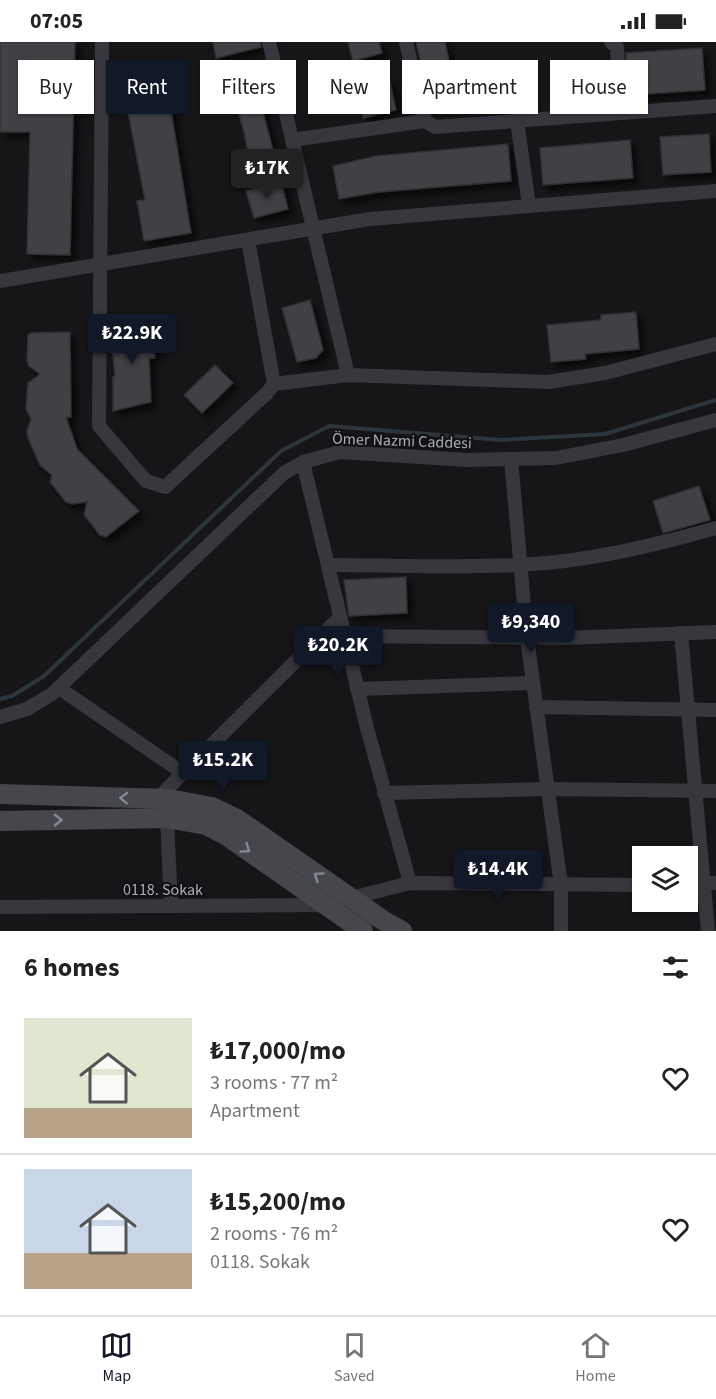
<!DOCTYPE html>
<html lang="en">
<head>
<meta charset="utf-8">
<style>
  body { margin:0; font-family:"Source Sans 3",sans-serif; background:#f2f2f2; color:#222; height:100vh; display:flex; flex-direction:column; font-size:22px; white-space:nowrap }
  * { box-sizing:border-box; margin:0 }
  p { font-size:20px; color:#767676 }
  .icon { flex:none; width:33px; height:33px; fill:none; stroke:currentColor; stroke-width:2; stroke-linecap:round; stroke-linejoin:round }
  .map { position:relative; height:889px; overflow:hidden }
  .side { display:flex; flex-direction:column; background:#fff; flex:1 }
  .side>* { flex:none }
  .guide { position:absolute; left:18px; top:18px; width:681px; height:54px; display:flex; gap:12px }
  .buttons { position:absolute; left:632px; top:804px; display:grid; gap:12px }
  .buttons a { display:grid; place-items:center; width:66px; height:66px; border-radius:0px; background:#fff; box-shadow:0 2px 4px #0004; font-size:30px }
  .price { position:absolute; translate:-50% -51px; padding:0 14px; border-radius:6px; background:#111827; color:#fff; font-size:20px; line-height:39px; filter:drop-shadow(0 2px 3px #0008) }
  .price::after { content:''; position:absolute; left:50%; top:36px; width:18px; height:14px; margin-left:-9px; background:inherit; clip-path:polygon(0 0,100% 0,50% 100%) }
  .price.selected { background:#222; color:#fff }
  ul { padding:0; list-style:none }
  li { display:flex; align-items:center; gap:18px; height:150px; padding:0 24px }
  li+li { border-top:2px solid #e0e0e0 }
  li span { display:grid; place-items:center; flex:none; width:168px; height:120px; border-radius:0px; color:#555 }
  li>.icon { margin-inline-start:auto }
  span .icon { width:72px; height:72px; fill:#fffc; stroke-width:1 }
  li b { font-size:26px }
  h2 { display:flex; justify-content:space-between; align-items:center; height:72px; padding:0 24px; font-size:26px }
  .tag { padding:0 21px; border-radius:0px; background:#fff; box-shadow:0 2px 4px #0004; font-size:21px; line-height:54px }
  .tag.selected { background:#111827; color:#fff }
  .status { display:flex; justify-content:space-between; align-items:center; height:42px; padding:0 30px; background:#fff; direction:ltr }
  .status svg { height:16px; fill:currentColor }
  .dock { display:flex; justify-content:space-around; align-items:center; height:84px; border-top:2px solid #e0e0e0; background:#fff; font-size:16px; color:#767676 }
  .dock a { display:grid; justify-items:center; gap:3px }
  .dock .selected { color:#111827 }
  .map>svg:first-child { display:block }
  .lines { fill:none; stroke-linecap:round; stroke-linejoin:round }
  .stream { stroke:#2c353c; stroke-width:4 }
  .building { fill:#404145; stroke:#303034; stroke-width:1.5; filter:url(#shadow) }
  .street { stroke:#37383d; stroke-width:14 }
  .secondary { stroke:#45474d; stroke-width:20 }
  .oneway { stroke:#858993 }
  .labels { text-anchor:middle; stroke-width:4.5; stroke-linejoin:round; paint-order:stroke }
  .street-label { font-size:16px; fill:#a8adb8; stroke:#111113 }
</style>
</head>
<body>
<div class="status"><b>07:05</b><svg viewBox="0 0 49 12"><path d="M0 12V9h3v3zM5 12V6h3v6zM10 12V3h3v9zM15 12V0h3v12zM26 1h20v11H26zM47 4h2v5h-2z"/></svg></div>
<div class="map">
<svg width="716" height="889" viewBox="0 0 716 889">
  <defs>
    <filter id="shadow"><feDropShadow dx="5.5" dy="5.5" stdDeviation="3" flood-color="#0009"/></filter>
  </defs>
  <rect width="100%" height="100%" fill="#161618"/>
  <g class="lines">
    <path class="stream" d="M0 657 12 654 44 634 281 409 329 384 501 398 605 392 716 358"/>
  </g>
  <g class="building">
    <path d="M0 0H75L70 213 27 212 30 90H0Z"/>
    <path d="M213 0H260L261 5 216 16Z"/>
    <path d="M348 0H379L382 11 353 19Z"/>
    <path d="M416 0H445L457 58 431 63Z"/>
    <path d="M702 6 705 48 629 53 626 11Z"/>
    <path d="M252 28 275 116 250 122 244 90 228 35Z"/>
    <path d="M165 32 191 191 144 199 137 159 145 158 122 39Z"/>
    <path d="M389 36 396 68 363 76 356 43Z"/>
    <path d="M709 92 711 130 663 133 660 95Z"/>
    <path d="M630 98 633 136 543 143 540 106Z"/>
    <path d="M508 102 511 139 379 150 339 157 333 124 376 114Z"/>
    <path d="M281 139 288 167 254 176 246 149Z"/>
    <path d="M310 258 323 308 316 316 297 320 282 266Z"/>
    <path d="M636 270 639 307 585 312 586 317 551 320 547 283 601 278V273Z"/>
    <path d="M151 282 155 316H149L151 360 113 369V335L115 334 110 286Z"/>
    <path d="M70 290 71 375H66L77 407 139 469 106 495 100 493 84 473 87 460 72 462 66 460 50 440 52 433 40 423 28 396 27 389 31 377 26 367 28 341 40 332 29 324 27 319 28 293 31 291Z"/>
    <path d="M215 323 233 341 202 371 184 353Z"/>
    <path d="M699 444 710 478 663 491 653 459Z"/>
    <path d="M406 535 407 571 349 574 344 538Z"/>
  </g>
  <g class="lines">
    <g class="street">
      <path d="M102 0 99 384 146 439 165 445 267 351 274 342 248 198"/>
      <path d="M269 0 348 333"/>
      <path d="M406 0 425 79 435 85 716 64"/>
      <path d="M611 0 617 5 621 71"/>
      <path d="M517 79 529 163"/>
      <path d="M292 98 425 79"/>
      <path d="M0 239 370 177 716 149"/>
      <path d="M274 342 348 333 548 340 605 331 716 302"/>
      <path d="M511 417 527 596 561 843V889"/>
      <path d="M303 420 367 686 410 841"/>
      <path d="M328 523C391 523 456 526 519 523 586 520 652 504 716 486"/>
      <path d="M681 591 708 889"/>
      <path d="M344 594 566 596 716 590"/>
      <path d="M59 646 183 731"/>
      <path d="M357 647 533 641"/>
      <path d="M536 665 716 668"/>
      <path d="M0 675 27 667 52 652 284 431 303 420 340 410 467 418 556 416 623 403 716 378"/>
      <path d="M384 751 548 747 716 749"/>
      <path d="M157 757 340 575"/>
      <path d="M167 776 171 864"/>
      <path d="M687 842 716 841"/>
      <path d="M351 856 410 841 642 843"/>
      <path d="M0 865 325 863"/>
    </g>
    <g class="secondary">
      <path d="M0 752 169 757 212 765 237 777 384 879 402 889"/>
      <path d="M0 779 167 776 206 783 227 794 363 889"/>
    </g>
  </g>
  <defs><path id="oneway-chevron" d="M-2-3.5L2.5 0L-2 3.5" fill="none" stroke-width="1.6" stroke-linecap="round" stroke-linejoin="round" transform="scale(1.5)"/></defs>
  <g class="oneway">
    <use href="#oneway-chevron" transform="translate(124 756) rotate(-178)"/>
    <use href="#oneway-chevron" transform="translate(58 778) rotate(-1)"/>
    <use href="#oneway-chevron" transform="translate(246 807) rotate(35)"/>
    <use href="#oneway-chevron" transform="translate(318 834) rotate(-145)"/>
  </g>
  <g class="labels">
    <g class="street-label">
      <text transform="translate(402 398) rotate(2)" y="6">Ömer Nazmi Caddesi</text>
      <text x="163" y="853">0118. Sokak</text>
    </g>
  </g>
</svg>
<div class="buttons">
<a><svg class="icon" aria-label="layers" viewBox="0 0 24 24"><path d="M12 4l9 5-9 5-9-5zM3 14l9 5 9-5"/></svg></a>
</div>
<b class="price selected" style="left:267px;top:158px">₺17K</b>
<b class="price" style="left:132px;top:323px">₺22.9K</b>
<b class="price" style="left:531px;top:612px">₺9,340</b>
<b class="price" style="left:338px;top:635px">₺20.2K</b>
<b class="price" style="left:223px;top:750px">₺15.2K</b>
<b class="price" style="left:498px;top:859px">₺14.4K</b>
<div class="guide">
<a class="tag">Buy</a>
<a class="tag selected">Rent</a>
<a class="tag">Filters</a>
<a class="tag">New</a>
<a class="tag">Apartment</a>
<a class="tag">House</a>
</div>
</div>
<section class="side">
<h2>6 homes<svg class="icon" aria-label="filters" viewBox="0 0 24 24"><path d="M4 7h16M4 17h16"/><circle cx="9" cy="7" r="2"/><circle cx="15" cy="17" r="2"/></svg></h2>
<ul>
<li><span style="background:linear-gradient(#dfe7d0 75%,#b9a48a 0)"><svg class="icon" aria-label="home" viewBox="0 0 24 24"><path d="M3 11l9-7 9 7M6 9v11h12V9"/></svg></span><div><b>₺17,000/mo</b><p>3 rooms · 77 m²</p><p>Apartment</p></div><svg class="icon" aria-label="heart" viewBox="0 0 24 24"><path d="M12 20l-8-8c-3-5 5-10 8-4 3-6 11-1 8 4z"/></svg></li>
<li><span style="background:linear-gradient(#c9d6e8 70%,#b9a48a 0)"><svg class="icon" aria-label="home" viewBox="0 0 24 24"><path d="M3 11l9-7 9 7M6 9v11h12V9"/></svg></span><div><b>₺15,200/mo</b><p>2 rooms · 76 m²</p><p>0118. Sokak</p></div><svg class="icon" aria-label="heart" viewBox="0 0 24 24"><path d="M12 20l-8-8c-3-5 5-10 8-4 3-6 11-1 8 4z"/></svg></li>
</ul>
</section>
<nav class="dock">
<a class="selected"><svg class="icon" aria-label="map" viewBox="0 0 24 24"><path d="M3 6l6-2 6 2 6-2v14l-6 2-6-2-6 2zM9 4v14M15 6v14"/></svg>Map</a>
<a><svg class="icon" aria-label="saved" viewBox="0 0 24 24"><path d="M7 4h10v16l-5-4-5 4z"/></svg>Saved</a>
<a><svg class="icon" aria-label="home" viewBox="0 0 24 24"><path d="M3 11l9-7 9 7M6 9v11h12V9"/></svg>Home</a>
</nav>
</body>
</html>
